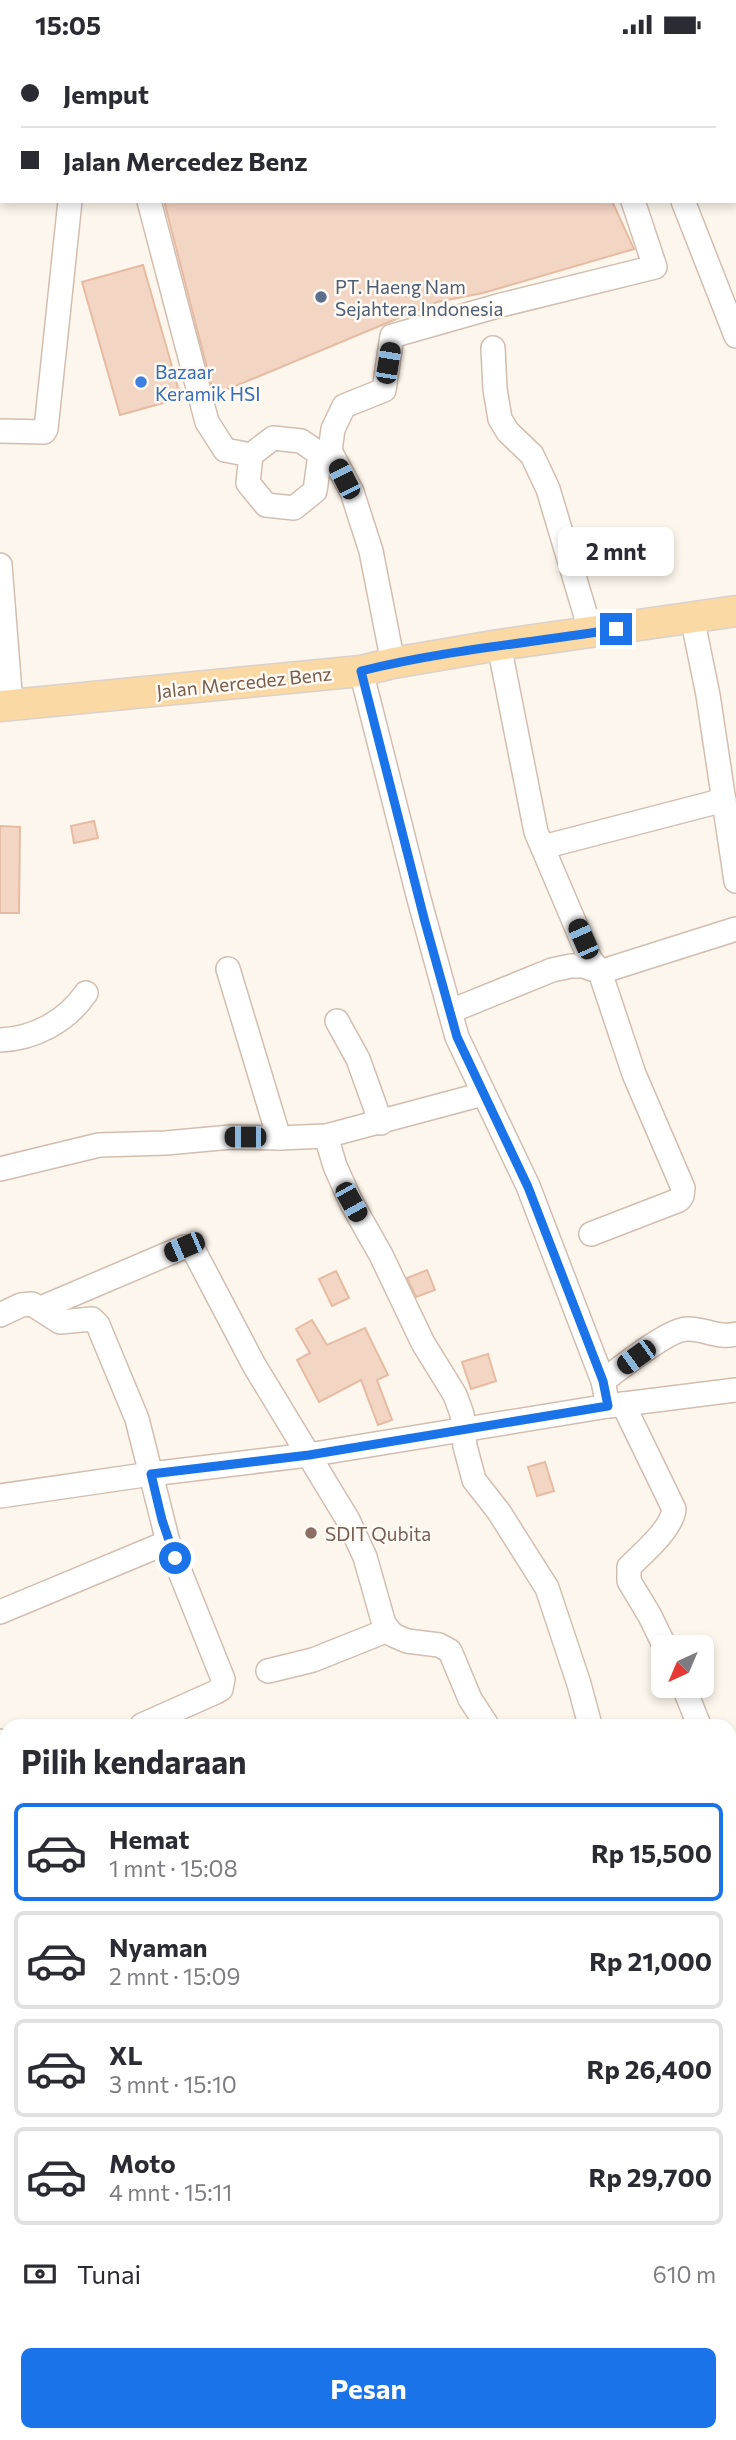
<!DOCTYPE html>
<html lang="id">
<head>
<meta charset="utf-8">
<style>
  body { margin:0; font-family:Commissioner,sans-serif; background:#f2f2f3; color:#2b2b33; height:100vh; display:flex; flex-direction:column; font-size:26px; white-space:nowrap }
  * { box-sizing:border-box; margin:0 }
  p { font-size:23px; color:#7c7c81 }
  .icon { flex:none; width:38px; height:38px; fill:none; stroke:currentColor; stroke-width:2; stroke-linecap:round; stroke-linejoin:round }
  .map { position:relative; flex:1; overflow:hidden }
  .sheet { position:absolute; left:0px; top:1670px; width:737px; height:723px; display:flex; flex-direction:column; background:#fff; border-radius:21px 21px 0 0; box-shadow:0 4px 10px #0003 }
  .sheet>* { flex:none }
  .banner { position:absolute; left:0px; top:0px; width:737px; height:154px; box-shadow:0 4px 10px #0003; display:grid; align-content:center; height:154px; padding:0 21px; background:#fff }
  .needle { width:46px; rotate:224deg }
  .controls { position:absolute; left:651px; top:1586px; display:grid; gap:14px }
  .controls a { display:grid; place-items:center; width:63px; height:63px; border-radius:10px; background:#fff; box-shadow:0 4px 10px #0003; font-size:35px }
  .end { position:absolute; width:32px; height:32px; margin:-16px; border:9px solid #1a73e8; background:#fff; box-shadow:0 0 0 4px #fff }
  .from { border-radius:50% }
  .bubble { position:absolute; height:49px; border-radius:10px; background:#fff; box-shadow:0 4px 10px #0003; font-size:23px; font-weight:700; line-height:49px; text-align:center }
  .car { position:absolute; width:21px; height:42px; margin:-21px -10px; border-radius:9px; box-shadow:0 0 5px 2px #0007; background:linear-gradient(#222 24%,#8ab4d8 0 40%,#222 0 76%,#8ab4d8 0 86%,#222 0) }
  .banner b { display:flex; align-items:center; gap:24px; height:66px; font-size:26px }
  .banner b+b { border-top:2px solid #e1e1e2 }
  .banner i { width:18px; height:18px; background:#2b2b33 }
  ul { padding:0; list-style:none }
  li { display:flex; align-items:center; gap:21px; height:98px; margin:0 14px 10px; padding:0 7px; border:4px solid #e1e1e2; border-radius:10px }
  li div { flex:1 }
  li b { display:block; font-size:26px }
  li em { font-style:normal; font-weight:700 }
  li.current { border-color:#1a73e8 }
  li>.icon { width:63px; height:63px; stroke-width:1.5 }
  h2 { padding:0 21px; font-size:32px; line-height:84px }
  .pay { display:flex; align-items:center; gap:18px; height:77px; padding:0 21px; font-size:26px }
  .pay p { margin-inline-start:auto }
  .cta { display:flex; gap:14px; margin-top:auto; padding:14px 21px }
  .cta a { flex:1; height:80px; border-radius:10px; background:#1a73e8; color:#fff; font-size:28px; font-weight:700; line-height:80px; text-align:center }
  .status { display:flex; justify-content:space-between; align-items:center; height:49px; padding:0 35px; background:#fff; direction:ltr }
  .status svg { height:19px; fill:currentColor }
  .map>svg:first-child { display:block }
</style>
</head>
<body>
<div class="status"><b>15:05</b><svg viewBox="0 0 49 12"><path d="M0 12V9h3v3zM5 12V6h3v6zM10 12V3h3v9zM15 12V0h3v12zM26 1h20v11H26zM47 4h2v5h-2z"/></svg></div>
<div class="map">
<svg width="736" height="2391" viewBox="0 0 736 2391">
  <rect width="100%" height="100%" fill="#fdf6ec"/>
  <!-- building -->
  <g fill="#f3d5c3" stroke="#e6bba3" stroke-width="2">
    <polygon points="164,152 612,152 634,200 483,244 437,253 214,346"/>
    <polygon points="143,216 181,349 120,366 82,233"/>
    <polygon points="94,772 98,789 74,794 71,777"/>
    <polygon points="0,777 20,778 19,864 0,864"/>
    <polygon points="427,1221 435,1241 416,1248 407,1229"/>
    <polygon points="336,1222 349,1249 332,1257 319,1230"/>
    <polygon points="312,1271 327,1296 365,1279 388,1326 377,1331 392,1371 378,1376 361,1331 319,1353 297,1311 310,1304 296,1280"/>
    <polygon points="488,1305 496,1332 471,1340 462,1313"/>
    <polygon points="545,1413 554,1442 537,1447 528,1418"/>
  </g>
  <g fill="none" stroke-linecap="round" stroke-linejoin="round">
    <defs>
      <g id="minor">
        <polyline points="582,0 583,2"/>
        <polyline points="88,2 88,0"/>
        <polyline points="113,2 114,0"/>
        <polyline points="639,2 644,0"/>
        <polyline points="149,152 207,373 225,401 251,406"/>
        <polyline points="683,152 736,287"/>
        <polyline points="493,299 495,340 500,370 508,383 532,406 548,440 591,584"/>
        <polyline points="0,382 44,383 46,380 70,152"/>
        <polygon points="273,389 301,392 320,405 315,442 294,459 266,456 248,434 251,406"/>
        <polyline points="330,402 333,380 344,357 384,341 392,287 501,256 655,218 633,152"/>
        <polyline points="320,405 330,402 352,443 371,502 393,614"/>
        <polyline points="0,516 11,656"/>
        <polyline points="692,568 708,646 736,832"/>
        <polyline points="499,596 536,783 590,910 600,923 634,1025 683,1139 682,1147 679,1151 591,1185"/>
        <polyline points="361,622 419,850 457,988 528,1137 603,1332 608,1357"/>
        <polyline points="543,798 724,751"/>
        <polyline points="228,920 279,1089"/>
        <polyline points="451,962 552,921 571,917 584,917 600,923 736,880"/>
        <polyline points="337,972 358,1010 381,1074"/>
        <path d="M0 991C34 990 67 972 86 944"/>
        <polyline points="326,1087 335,1117 351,1153 381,1206 423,1294 455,1346 462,1365 465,1397 474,1431 499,1463 547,1539 579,1635 590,1676"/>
        <polyline points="0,1120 99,1096 166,1094 231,1088 279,1089 326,1087 483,1045"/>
        <polyline points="41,1259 184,1198 192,1198 254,1316 348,1471 365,1508 384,1575 393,1586 407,1592 439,1596 450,1602 470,1650 487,1676"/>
        <polyline points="0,1266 21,1256 32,1255 60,1273 92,1270 98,1276 137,1370 168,1493 223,1630 221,1640 216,1643 142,1676"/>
        <path d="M603 1332C619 1320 669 1280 687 1280 704 1279 718 1290 736 1285"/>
        <path d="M623 1355 674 1460C672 1480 643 1504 629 1518V1532L650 1567 665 1598"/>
        <polyline points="0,1447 151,1425 308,1406 608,1357 736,1341"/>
        <polyline points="0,1563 168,1493"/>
        <polyline points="268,1622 313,1611 388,1581"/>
        <polyline points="683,1636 699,1676"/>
        <polyline points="0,1692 7,1706"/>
        <polyline points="730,1742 736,1755"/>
        <polyline points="730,1845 736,1840"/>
        <polyline points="730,2160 736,2158"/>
        <polyline points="230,2385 232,2391"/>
        <polyline points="596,2385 600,2391"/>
        <polyline points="119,2391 127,2385"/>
        <polyline points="714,2391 736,2384"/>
      </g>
      <polyline id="major" points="0,657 361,622 393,614 499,596 736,562"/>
    </defs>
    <!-- minor casing -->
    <use href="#minor" stroke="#d1beb0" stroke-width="26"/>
    <!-- major casing -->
    <use href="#major" stroke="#dad1cd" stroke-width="33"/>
    <!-- minor -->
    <use href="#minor" stroke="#fff" stroke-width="23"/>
    <!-- major -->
    <use href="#major" stroke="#fbd9a5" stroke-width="30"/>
  </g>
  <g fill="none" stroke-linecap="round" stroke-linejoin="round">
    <!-- route -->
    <path stroke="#1a73e8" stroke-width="9" d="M175 1509 162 1471 151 1425 309 1406 608 1357 603 1332 528 1138 457 988 425 873 361 622C445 601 531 594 616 580"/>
  </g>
  <!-- markers -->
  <circle fill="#5c6f8a" stroke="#fffaf3" stroke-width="2.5" cx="321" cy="248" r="7"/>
  <circle fill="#3f7fe0" stroke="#fffaf3" stroke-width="2.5" cx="141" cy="333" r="7"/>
  <circle fill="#8d6e63" stroke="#fffaf3" stroke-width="2.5" cx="311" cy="1484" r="7"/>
  <g text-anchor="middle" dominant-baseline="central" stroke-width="5" stroke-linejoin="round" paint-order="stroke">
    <!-- service labels -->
    <g font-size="19" fill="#4e5e75" stroke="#fffaf3" text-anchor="start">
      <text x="335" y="237">PT. Haeng Nam<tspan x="335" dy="22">Sejahtera Indonesia</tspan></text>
    </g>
    <!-- shop labels -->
    <g font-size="19" fill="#366cbe" stroke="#fffaf3" text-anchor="start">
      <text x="155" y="322">Bazaar<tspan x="155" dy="22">Keramik HSI</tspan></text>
    </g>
    <!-- street labels -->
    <g font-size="19" fill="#7a5c4d" stroke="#fffaf3">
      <text transform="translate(244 633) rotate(-6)">Jalan Mercedez Benz</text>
    </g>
    <!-- education labels -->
    <g font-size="19" fill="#785e54" stroke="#fffaf3" text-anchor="start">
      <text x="325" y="1484">SDIT Qubita</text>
    </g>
  </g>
</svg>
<div class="controls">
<a><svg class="needle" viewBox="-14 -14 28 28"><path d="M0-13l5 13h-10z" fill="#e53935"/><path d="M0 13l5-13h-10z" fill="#7c7c81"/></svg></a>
</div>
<i class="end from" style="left:175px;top:1509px"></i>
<i class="end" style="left:616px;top:580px"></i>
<div class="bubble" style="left:558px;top:478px;width:116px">2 mnt</div>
<i class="car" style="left:388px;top:314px;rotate:9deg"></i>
<i class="car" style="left:344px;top:430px;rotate:333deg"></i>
<i class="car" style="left:583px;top:890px;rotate:336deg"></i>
<i class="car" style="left:245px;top:1088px;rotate:270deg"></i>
<i class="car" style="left:351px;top:1153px;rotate:151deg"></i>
<i class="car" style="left:184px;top:1198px;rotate:247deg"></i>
<i class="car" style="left:636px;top:1308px;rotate:234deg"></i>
<div class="banner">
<b><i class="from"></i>Jemput</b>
<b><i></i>Jalan Mercedez Benz</b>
</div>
<section class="sheet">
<h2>Pilih kendaraan</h2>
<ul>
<li class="current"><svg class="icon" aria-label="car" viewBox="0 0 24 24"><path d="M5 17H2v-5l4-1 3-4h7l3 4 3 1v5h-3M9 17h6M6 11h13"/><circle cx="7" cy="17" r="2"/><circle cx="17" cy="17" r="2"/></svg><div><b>Hemat</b><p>1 mnt · 15:08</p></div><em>Rp 15,500</em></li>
<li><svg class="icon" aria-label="car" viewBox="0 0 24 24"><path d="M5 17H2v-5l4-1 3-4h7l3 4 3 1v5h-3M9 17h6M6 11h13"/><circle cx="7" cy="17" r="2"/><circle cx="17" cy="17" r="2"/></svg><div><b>Nyaman</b><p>2 mnt · 15:09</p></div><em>Rp 21,000</em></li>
<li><svg class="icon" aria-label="car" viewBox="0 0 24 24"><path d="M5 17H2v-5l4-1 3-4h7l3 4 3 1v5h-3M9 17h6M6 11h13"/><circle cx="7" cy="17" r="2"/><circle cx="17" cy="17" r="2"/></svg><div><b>XL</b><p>3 mnt · 15:10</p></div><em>Rp 26,400</em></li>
<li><svg class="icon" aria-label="car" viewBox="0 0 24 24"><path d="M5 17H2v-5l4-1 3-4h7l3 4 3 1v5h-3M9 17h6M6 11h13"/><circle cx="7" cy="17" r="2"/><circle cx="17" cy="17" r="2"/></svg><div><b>Moto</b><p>4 mnt · 15:11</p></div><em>Rp 29,700</em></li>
</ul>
<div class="pay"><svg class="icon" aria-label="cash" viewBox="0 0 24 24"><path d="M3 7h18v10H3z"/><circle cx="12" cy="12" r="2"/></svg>Tunai<p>610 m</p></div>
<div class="cta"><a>Pesan</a></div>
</section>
</div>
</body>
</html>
